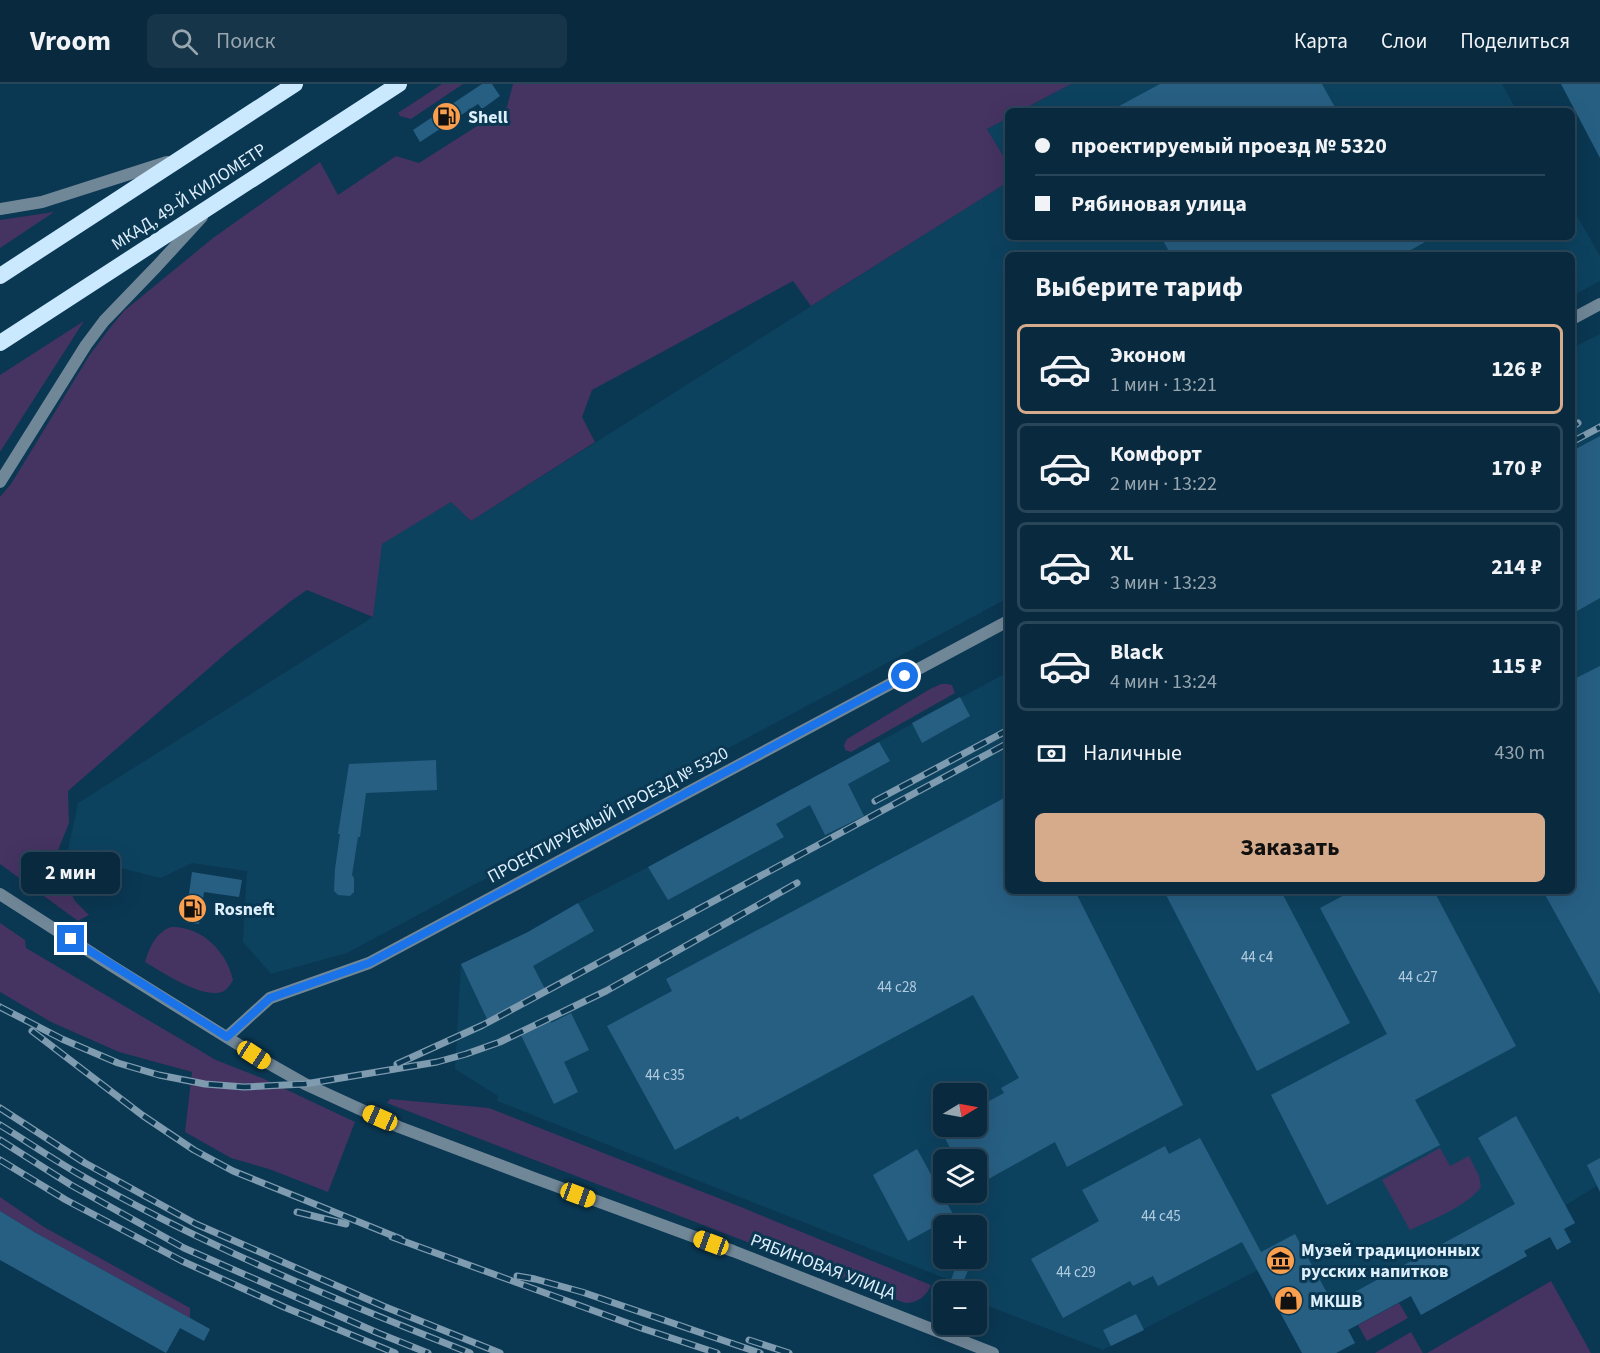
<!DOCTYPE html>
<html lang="ru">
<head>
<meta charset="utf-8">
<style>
  body { margin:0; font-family:"Source Sans 3",sans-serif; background:#163549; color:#f1f3f6; height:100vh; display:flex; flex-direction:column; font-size:22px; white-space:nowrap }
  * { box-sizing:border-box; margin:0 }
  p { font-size:20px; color:#98a6b0 }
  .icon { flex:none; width:33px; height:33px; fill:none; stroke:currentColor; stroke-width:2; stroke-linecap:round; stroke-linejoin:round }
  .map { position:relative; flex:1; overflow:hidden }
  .side { position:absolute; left:1005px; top:168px; width:570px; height:642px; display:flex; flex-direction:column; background:#08293e; border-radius:9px; box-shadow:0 6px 24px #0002,0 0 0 2px #294558 }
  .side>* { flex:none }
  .guide { position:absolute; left:1005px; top:24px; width:570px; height:132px; border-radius:9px; box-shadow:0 6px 24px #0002,0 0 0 2px #294558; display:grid; align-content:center; height:132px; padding:0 30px; background:#08293e }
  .needle { width:39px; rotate:80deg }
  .buttons { position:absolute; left:933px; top:999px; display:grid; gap:12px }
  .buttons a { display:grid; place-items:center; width:54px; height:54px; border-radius:9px; background:#08293e; box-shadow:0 6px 24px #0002,0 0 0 2px #294558; font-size:30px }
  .end { position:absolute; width:27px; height:27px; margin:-14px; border:8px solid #1a73e8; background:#fff; box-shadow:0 0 0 3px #fff }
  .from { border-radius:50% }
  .bubble { position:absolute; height:42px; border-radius:9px; background:#08293e; box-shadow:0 6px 24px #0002,0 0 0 2px #294558; font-size:20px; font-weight:700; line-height:42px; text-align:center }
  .car { position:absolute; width:18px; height:36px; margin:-18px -9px; border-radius:8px; box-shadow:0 0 4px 2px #0007; background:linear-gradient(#f5c518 24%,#345 0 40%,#f5c518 0 76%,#345 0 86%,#f5c518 0) }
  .guide b { display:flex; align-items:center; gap:21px; height:57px; font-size:22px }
  .guide b+b { border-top:2px solid #294558 }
  .guide i { width:15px; height:15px; background:#f1f3f6 }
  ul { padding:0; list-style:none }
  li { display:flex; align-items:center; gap:18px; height:90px; margin:0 12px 9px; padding:0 18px; border:3px solid #294558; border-radius:9px }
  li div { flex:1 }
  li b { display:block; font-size:22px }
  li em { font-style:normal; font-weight:700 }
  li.selected { border-color:#d6ab8b }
  li>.icon { width:54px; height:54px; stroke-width:1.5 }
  h2 { padding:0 30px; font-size:27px; line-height:72px }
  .pay { display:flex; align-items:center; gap:15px; height:66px; padding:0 30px; font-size:22px }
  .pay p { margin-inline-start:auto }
  .action { display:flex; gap:12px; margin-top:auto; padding:12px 30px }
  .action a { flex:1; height:69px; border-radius:9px; background:#d6ab8b; color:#111; font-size:24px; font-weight:700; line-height:69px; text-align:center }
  header { display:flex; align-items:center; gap:36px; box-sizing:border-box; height:84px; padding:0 30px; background:#08293e; border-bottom:2px solid #294558 }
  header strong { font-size:28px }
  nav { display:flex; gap:33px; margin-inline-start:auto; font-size:21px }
  .search { width:420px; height:54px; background:#163549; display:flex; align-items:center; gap:15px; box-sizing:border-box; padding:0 21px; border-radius:9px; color:#98a6b0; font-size:22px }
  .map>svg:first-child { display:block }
</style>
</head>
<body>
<header>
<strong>Vroom</strong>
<div class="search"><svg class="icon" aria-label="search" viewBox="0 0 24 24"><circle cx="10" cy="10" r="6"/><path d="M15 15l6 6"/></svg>Поиск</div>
<nav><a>Карта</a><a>Слои</a><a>Поделиться</a></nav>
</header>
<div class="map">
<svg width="1600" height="1269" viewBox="0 0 1600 1269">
  <rect width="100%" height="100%" fill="#0a3752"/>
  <!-- built -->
  <g fill="#0d425f" fill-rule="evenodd">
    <polygon points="1071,0 1502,0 1517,27 1020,27"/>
    <polygon points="1008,34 1008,80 987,45"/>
    <polygon points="1008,98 1008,153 1572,153 1572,123 1600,172 1600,197 1572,212 1572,171 1008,171 1008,514 347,869 271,890 243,858 247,787 192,779 161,794 67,771 78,719 373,533 381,460 451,418 471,437"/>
    <path d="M1600 250V1100L1566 1121 1575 1139 1564 1145 1571 1158 1557 1166 1550 1153 1537 1160 1529 1147 1517 1153 1527 1172 1421 1231 1410 1212 1348 1246 1355 1259 1337 1269H1302L1258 1186 1103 1266 977 1218 976 1208 973 1207 962 1201 497 1017 498 1012 455 985 461 880 522 851 578 819 648 783 1008 588V807H1572V264ZM944 1010H976V1042H944ZM944 1076H976V1108H944ZM944 1142H976V1174H944Z"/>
  </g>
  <!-- green -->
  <g fill="#453362">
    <polygon points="442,0 463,0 411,35 400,32 398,29"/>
    <polygon points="513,0 1071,0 1020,27 1008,27 1008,34 987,45 1008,80 1008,98 811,222 793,197 592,306 582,333 595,358 471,437 451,418 382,460 373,533 307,506 291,517 231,565 68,707 69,739 54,776 75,817 89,831 78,837 0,780 0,413 11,400 89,272 109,245 124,227 213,154 320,78 338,111 396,72 419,79 507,23"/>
    <polygon points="54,128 0,164 0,136"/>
    <polygon points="84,237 0,368 0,291"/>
    <polygon points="941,600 947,600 952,601 955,609 851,668 845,666 844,661 847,655 930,605"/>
    <polygon points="0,839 25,856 26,864 216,976 264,995 355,1038 328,1108 269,1085 231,1074 185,1048 192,988 119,968 51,938 0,908"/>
    <path d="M171 843C202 842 227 868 233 896 231 900 227 905 224 907 205 917 162 888 145 878 150 863 155 849 171 843Z"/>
    <path d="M390 1015 489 1024 736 1121 931 1201C926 1213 917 1219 905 1219L387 1019Z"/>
    <path d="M1440 1064 1450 1082 1469 1072 1479 1092 1481 1103C1466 1123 1433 1135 1410 1146L1382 1096Z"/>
    <polygon points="0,1113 44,1143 190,1224 190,1234 36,1149 0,1127"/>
    <polygon points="1551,1197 1591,1269 1427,1269 1546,1200"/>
    <polygon points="1399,1219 1408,1234 1367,1257 1358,1241"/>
    <polygon points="1411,1248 1423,1269 1375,1269"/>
  </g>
  <!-- building -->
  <g fill="#275f83">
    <polygon points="482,0 492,0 500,12 482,25 478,20 420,58 413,46"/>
    <polygon points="1160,0 1322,0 1337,27 1110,27"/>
    <polygon points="1561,0 1600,0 1600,74"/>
    <polygon points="1161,153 1434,153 1402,171 1171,171"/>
    <polygon points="1600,352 1600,514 1572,530 1572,367"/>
    <polygon points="1600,582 1600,910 1543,807 1572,807 1572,596"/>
    <polygon points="960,613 970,632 922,659 912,639"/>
    <polygon points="879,658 890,677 848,700 864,732 825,751 810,721 776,740 784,753 668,816 648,783"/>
    <polygon points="436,676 437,706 366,709 360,753 358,753 352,791 354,794 354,808 350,812 338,811 334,807 335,785 340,750 338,750 349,680"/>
    <polygon points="1008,712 1008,807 1075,807 1183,1021 1067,1083 1055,1058 976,1102 976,1076 956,1076 939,1042 976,1042 976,1024 1004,1009 1001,1004 1019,994 973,911 740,1036 738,1032 675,1066 607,942 672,907 666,895"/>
    <polygon points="192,788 242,796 239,813 204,808 199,840 185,838"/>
    <polygon points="1164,807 1281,807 1350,939 1257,987"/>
    <polygon points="1352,807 1434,807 1516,962 1415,1016 1440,1061 1327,1121 1271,1011 1387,950 1320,824"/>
    <polygon points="578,819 594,847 533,882 545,905 487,935 461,880 528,848"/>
    <polygon points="571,929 589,966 564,978 578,1008 554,1020 521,951 550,937 551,939"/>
    <polygon points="1516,1032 1575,1139 1564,1145 1571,1158 1557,1166 1550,1153 1524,1167 1527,1172 1421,1231 1411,1212 1348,1246 1355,1259 1336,1269 1302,1269 1242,1158 1158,1202 1153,1192 1133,1202 1130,1197 1063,1234 1031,1175 1099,1137 1082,1106 1165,1062 1169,1070 1200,1054 1261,1168 1295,1150 1333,1220 1515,1120 1478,1054"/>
    <polygon points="917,1065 954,1132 908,1157 873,1091"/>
    <polygon points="1600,1074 1600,1108 1587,1081"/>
    <polygon points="0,1127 36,1149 210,1245 204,1257 180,1244 166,1269 0,1176"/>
    <polygon points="959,1174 971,1179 962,1201 951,1196"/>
    <polygon points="1136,1230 1144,1246 1111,1262 1103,1246"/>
  </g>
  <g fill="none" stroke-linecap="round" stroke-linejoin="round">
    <!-- minor -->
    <g stroke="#708798" stroke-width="12">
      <polyline points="1572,235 1600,220"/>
      <polyline points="227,953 270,914 369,879 1008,537"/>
    </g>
    <!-- tertiary -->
    <g stroke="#708798" stroke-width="12">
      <polyline points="0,125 42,118 167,78"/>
      <polyline points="0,398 86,261 104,237 157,182 202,133"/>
      <polyline points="0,810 112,882 268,979 305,1000 399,1043 534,1094 733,1167 993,1269"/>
    </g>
    <!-- trunk -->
    <g stroke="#cae8fe" stroke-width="16">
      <polyline points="0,192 295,0"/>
      <polyline points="0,259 399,0"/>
    </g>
    <defs>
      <g id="rail">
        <polyline points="1572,343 1578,339"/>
        <polyline points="1572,358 1600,343"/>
        <polyline points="875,717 1008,646"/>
        <polyline points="0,923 62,955 118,979 159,991 205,1000 244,1003 305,1000 437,978 466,970 500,958 606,907 797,799"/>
        <polyline points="32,947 142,1031 194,1066 233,1087 401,1155"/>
        <polyline points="397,980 483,941 1008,659"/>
        <polyline points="0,1024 85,1079 196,1140 383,1222 500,1269"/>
        <path d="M0 1041C26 1057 51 1074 77 1089 202 1161 336 1216 470 1269"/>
        <polyline points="0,1056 71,1101 184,1164 378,1249 428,1269"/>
        <polyline points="0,1076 66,1116 182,1177 284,1223 395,1269"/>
        <polyline points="297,1128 346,1140"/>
        <polyline points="392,1153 641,1244 717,1269"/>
        <polyline points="517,1192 535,1195 582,1208 760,1269"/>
        <polyline points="749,1256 789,1269"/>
      </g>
    </defs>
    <!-- rail casing -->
    <use href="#rail" stroke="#7e9baf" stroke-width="7"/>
    <!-- rail -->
    <use href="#rail" stroke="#0a3752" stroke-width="4.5" stroke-dasharray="14" stroke-linecap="butt"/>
  </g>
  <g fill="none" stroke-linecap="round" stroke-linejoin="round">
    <!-- route -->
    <polyline stroke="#1a73e8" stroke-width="8" points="71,855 227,953 270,914 369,879 905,592"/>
  </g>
  <!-- icons -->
  <defs>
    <symbol id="fuel-disc" viewBox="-11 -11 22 22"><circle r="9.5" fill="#fa9f4e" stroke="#0a3752"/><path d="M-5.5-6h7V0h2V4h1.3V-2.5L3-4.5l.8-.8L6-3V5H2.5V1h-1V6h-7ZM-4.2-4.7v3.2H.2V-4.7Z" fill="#111"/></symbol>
    <symbol id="museum-disc" viewBox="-11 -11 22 22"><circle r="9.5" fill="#fa9f4e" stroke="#0a3752"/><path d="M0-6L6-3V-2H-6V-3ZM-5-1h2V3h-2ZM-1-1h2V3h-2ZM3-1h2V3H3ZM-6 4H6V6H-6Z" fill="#111"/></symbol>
    <symbol id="shop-disc" viewBox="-11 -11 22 22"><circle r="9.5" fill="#fa9f4e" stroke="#0a3752"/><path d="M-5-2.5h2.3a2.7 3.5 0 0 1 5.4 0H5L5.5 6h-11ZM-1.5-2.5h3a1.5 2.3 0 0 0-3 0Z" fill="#111"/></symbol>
  </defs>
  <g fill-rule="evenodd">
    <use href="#fuel-disc" x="430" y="16" width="33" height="33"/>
    <use href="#fuel-disc" x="176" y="808" width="33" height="33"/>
    <use href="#museum-disc" x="1264" y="1160" width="33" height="33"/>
    <use href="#shop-disc" x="1272" y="1200" width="33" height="33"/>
  </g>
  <g text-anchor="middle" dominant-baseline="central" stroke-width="6" stroke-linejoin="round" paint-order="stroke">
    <!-- number labels -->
    <g font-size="15" fill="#b0cbde">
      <text x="1257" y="873">44 с4</text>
      <text x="1418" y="893">44 с27</text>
      <text x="897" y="903">44 с28</text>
      <text x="665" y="991">44 с35</text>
      <text x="1161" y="1132">44 с45</text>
      <text x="1076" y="1188">44 с29</text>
    </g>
    <!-- poi labels -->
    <g font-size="18" font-weight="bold" fill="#deeffc" stroke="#0a3752" text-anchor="start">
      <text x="468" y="33">Shell</text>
      <text x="214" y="825">Rosneft</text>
      <text x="1301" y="1166">Музей традиционных<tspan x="1301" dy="21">русских напитков</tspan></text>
      <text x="1310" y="1217">МКШВ</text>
    </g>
    <!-- street labels -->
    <g font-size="18" fill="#deeffc" stroke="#0a3752">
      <text transform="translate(189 113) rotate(-33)">МКАД, 49-Й КИЛОМЕТР</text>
      <text transform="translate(608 731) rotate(-28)">ПРОЕКТИРУЕМЫЙ ПРОЕЗД № 5320</text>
      <text transform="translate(823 1183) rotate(21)">РЯБИНОВАЯ УЛИЦА</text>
    </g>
  </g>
</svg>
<div class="buttons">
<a><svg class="needle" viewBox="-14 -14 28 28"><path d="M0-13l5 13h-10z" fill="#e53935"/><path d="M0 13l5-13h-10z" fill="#98a6b0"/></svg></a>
<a><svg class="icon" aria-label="layers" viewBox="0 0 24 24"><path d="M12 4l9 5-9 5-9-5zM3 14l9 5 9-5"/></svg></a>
<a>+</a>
<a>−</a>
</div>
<i class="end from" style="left:905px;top:592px"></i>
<i class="end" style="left:71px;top:855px"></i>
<div class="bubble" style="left:21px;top:768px;width:99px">2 мин</div>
<i class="car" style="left:254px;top:971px;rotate:123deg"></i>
<i class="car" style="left:380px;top:1034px;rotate:294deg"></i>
<i class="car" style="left:578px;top:1111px;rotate:110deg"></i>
<i class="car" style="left:711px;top:1159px;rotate:290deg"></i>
<div class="guide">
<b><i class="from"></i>проектируемый проезд № 5320</b>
<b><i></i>Рябиновая улица</b>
</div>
<section class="side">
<h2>Выберите тариф</h2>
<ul>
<li class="selected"><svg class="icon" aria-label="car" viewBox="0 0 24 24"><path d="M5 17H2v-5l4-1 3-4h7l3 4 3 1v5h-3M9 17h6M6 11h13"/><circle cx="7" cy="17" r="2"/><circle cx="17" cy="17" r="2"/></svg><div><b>Эконом</b><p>1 мин · 13:21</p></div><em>126 ₽</em></li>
<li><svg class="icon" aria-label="car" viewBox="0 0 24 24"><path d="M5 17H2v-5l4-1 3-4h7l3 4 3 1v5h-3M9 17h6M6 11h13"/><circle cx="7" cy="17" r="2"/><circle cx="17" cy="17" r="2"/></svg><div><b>Комфорт</b><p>2 мин · 13:22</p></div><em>170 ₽</em></li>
<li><svg class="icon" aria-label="car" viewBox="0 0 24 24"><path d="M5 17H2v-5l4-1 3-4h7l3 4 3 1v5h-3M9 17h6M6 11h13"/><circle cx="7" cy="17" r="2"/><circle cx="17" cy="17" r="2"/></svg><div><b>XL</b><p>3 мин · 13:23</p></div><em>214 ₽</em></li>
<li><svg class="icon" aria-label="car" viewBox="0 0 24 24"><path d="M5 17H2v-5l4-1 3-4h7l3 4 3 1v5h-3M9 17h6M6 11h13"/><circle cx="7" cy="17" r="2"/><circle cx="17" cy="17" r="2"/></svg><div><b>Black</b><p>4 мин · 13:24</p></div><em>115 ₽</em></li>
</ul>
<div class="pay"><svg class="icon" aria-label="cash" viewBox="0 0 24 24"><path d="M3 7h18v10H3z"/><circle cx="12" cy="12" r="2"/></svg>Наличные<p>430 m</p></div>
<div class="action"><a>Заказать</a></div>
</section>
</div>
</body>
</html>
